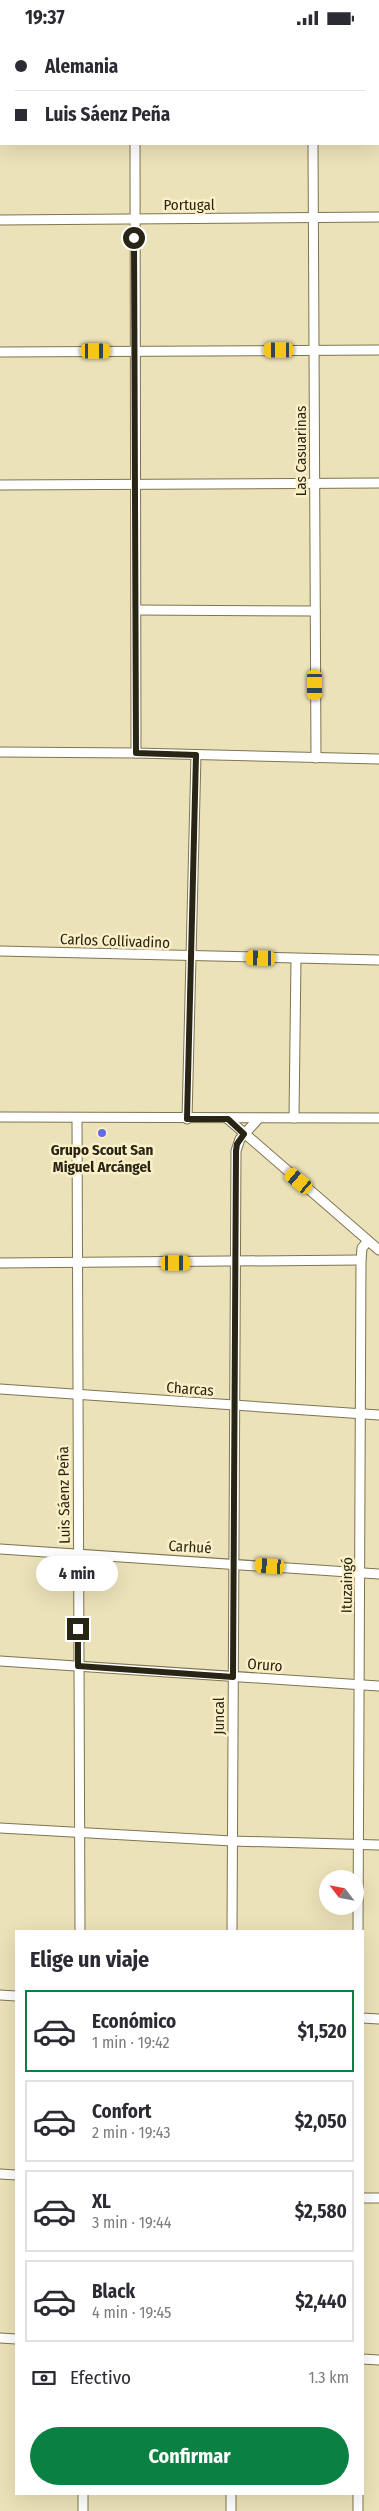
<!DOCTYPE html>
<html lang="es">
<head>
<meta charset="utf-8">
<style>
  body { margin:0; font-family:"Fira Sans Condensed",sans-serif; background:#f2f2f3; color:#2b2b33; height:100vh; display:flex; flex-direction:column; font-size:19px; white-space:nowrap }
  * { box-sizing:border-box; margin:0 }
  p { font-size:16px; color:#7c7c81 }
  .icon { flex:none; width:28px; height:28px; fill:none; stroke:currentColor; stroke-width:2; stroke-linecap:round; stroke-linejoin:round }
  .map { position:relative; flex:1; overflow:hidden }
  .sheet { position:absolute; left:15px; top:1895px; width:349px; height:565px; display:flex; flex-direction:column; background:#fff; border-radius:0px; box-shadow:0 5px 20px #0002 }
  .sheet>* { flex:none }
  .guide { position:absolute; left:0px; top:0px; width:380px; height:110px; box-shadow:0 5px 20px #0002; display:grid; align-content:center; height:110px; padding:0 15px; background:#fff }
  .needle { width:32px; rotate:302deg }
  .fabs { position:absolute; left:319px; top:1835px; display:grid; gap:10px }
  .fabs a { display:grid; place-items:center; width:45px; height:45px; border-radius:50%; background:#fff; box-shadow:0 5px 20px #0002; font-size:25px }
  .end { position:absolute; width:22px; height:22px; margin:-11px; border:6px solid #292515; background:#fff; box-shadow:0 0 0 2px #fff }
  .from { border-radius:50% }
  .bubble { position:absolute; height:35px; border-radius:18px; background:#fff; box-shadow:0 5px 20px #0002; font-size:16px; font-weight:700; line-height:35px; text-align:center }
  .car { position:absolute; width:15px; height:30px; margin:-15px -8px; border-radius:6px; box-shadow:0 0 4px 1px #0007; background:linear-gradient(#f5c518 24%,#345 0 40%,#f5c518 0 76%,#345 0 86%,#f5c518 0) }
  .guide b { display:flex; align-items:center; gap:18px; height:48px; font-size:19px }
  .guide b+b { border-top:1px solid #e1e1e2 }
  .guide i { width:12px; height:12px; background:#2b2b33 }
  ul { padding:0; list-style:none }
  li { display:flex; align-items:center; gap:15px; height:82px; margin:0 10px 8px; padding:0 5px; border:2px solid #e1e1e2; border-radius:0px }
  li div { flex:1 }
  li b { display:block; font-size:19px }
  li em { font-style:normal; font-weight:700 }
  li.active { border-color:#0b8043 }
  li>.icon { width:45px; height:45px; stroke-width:1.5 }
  h2 { padding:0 15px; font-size:22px; line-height:60px }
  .pay { display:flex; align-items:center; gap:12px; height:55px; padding:0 15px; font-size:19px }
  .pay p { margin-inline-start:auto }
  .button { display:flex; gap:10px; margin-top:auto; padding:10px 15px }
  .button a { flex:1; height:58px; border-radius:30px; background:#0b8043; color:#fff; font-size:20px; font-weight:700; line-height:58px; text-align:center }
  .status { display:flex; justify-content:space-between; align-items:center; height:35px; padding:0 25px; background:#fff; direction:ltr }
  .status svg { height:14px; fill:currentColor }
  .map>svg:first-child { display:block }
</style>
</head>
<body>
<div class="status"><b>19:37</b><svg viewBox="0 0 49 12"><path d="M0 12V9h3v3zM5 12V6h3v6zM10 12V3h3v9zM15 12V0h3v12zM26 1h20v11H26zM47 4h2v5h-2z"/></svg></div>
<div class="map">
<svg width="379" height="2476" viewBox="0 0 379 2476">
  <rect width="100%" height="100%" fill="#ece2b9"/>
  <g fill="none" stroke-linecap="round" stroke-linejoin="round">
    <defs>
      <g id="minor">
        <polyline points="134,0 134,1"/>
        <polyline points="313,0 313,1"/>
        <polyline points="135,109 136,718"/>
        <polyline points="313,109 316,723"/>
        <polyline points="0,185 379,182"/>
        <polyline points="0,317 379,315"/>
        <polyline points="0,450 379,448"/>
        <polyline points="136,575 315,576"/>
        <polyline points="0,717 136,718 379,724"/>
        <polyline points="0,916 379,925"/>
        <polyline points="0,1082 379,1083"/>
        <polyline points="77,1083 80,1896"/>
        <polyline points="294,1083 296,924"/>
        <polyline points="187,1084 196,720"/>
        <polyline points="228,1084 379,1215"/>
        <polyline points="0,1228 361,1225"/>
        <polyline points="0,1354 379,1380"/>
        <polyline points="0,1514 379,1539"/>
        <polyline points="0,1626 379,1651"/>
        <polyline points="0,1793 232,1806 379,1810"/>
        <polyline points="232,1896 236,1116 240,1104 258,1084"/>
        <polyline points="358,1896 361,1225 362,1213 368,1206"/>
        <polyline points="0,1960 16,1961"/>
        <polyline points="362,1983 379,1984"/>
        <polyline points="0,2139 16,2140"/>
        <polyline points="362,2163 379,2163"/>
        <polyline points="0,2303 16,2304"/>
        <polyline points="362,2324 379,2325"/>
        <polyline points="83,2459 83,2476"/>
        <polyline points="231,2459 231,2476"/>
        <polyline points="358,2476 358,2459"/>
      </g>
    </defs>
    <!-- minor casing -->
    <use href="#minor" stroke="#7e744f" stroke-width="11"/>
    <!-- minor -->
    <use href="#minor" stroke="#fff" stroke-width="9"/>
  </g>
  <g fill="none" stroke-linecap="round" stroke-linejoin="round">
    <!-- route -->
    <polyline stroke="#292515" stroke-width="6" points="78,1594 78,1631 233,1642 236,1116 237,1109 244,1099 228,1084 187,1084 196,720 136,718 134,203"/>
  </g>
  <!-- markers -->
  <circle fill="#626de5" stroke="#faefc6" stroke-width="2" cx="102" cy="1098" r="5"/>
  <g text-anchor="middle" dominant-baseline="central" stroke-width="5" stroke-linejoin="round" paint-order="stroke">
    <!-- street labels -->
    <g font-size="15" fill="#292515" stroke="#faefc6">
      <text x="189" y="170">Portugal</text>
      <text transform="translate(301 416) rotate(-90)">Las Casuarinas</text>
      <text transform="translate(115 906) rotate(2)">Carlos Collivadino</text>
      <text transform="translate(190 1354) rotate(4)">Charcas</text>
      <text transform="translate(64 1460) rotate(-91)">Luis Sáenz Peña</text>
      <text transform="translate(190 1512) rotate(3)">Carhué</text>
      <text transform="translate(347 1550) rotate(-89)">Ituzaingó</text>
      <text transform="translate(265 1630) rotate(4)">Oruro</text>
      <text transform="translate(219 1681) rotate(-90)">Juncal</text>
    </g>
    <!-- poi labels -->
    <g font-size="15" font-weight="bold" fill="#292515" stroke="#faefc6">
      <text x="102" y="1115">Grupo Scout San<tspan x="102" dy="17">Miguel Arcángel</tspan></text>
    </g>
  </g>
</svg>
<div class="fabs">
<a><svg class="needle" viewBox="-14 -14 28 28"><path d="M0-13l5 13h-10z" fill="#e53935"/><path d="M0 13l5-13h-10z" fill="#7c7c81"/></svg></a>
</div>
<i class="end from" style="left:134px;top:203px"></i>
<i class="end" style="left:78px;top:1594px"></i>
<div class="bubble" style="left:36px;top:1521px;width:82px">4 min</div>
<i class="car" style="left:279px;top:315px;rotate:270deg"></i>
<i class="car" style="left:96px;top:316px;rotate:90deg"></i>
<i class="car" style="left:315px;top:650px;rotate:180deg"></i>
<i class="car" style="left:261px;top:923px;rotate:271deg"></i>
<i class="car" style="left:299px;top:1146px;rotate:310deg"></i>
<i class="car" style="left:176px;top:1228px;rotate:90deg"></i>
<i class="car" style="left:270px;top:1531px;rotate:274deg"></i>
<div class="guide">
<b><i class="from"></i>Alemania</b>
<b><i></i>Luis Sáenz Peña</b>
</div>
<section class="sheet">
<h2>Elige un viaje</h2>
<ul>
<li class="active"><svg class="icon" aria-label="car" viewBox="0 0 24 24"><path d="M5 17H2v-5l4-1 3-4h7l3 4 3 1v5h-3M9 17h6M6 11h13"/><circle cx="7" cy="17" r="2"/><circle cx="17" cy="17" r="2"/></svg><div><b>Económico</b><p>1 min · 19:42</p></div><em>$1,520</em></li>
<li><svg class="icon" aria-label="car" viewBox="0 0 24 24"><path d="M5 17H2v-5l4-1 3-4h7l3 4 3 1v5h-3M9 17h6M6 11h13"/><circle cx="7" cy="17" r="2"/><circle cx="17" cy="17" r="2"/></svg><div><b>Confort</b><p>2 min · 19:43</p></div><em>$2,050</em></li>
<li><svg class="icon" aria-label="car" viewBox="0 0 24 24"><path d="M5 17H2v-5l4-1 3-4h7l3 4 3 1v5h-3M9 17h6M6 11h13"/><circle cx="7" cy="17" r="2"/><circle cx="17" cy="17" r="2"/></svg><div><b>XL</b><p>3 min · 19:44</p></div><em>$2,580</em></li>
<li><svg class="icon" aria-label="car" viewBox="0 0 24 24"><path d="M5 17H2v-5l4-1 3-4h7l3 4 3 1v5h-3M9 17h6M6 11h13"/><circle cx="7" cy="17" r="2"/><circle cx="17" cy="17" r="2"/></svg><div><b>Black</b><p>4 min · 19:45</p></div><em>$2,440</em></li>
</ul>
<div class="pay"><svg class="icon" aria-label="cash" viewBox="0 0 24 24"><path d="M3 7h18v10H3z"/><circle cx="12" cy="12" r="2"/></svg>Efectivo<p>1.3 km</p></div>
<div class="button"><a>Confirmar</a></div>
</section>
</div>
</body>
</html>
